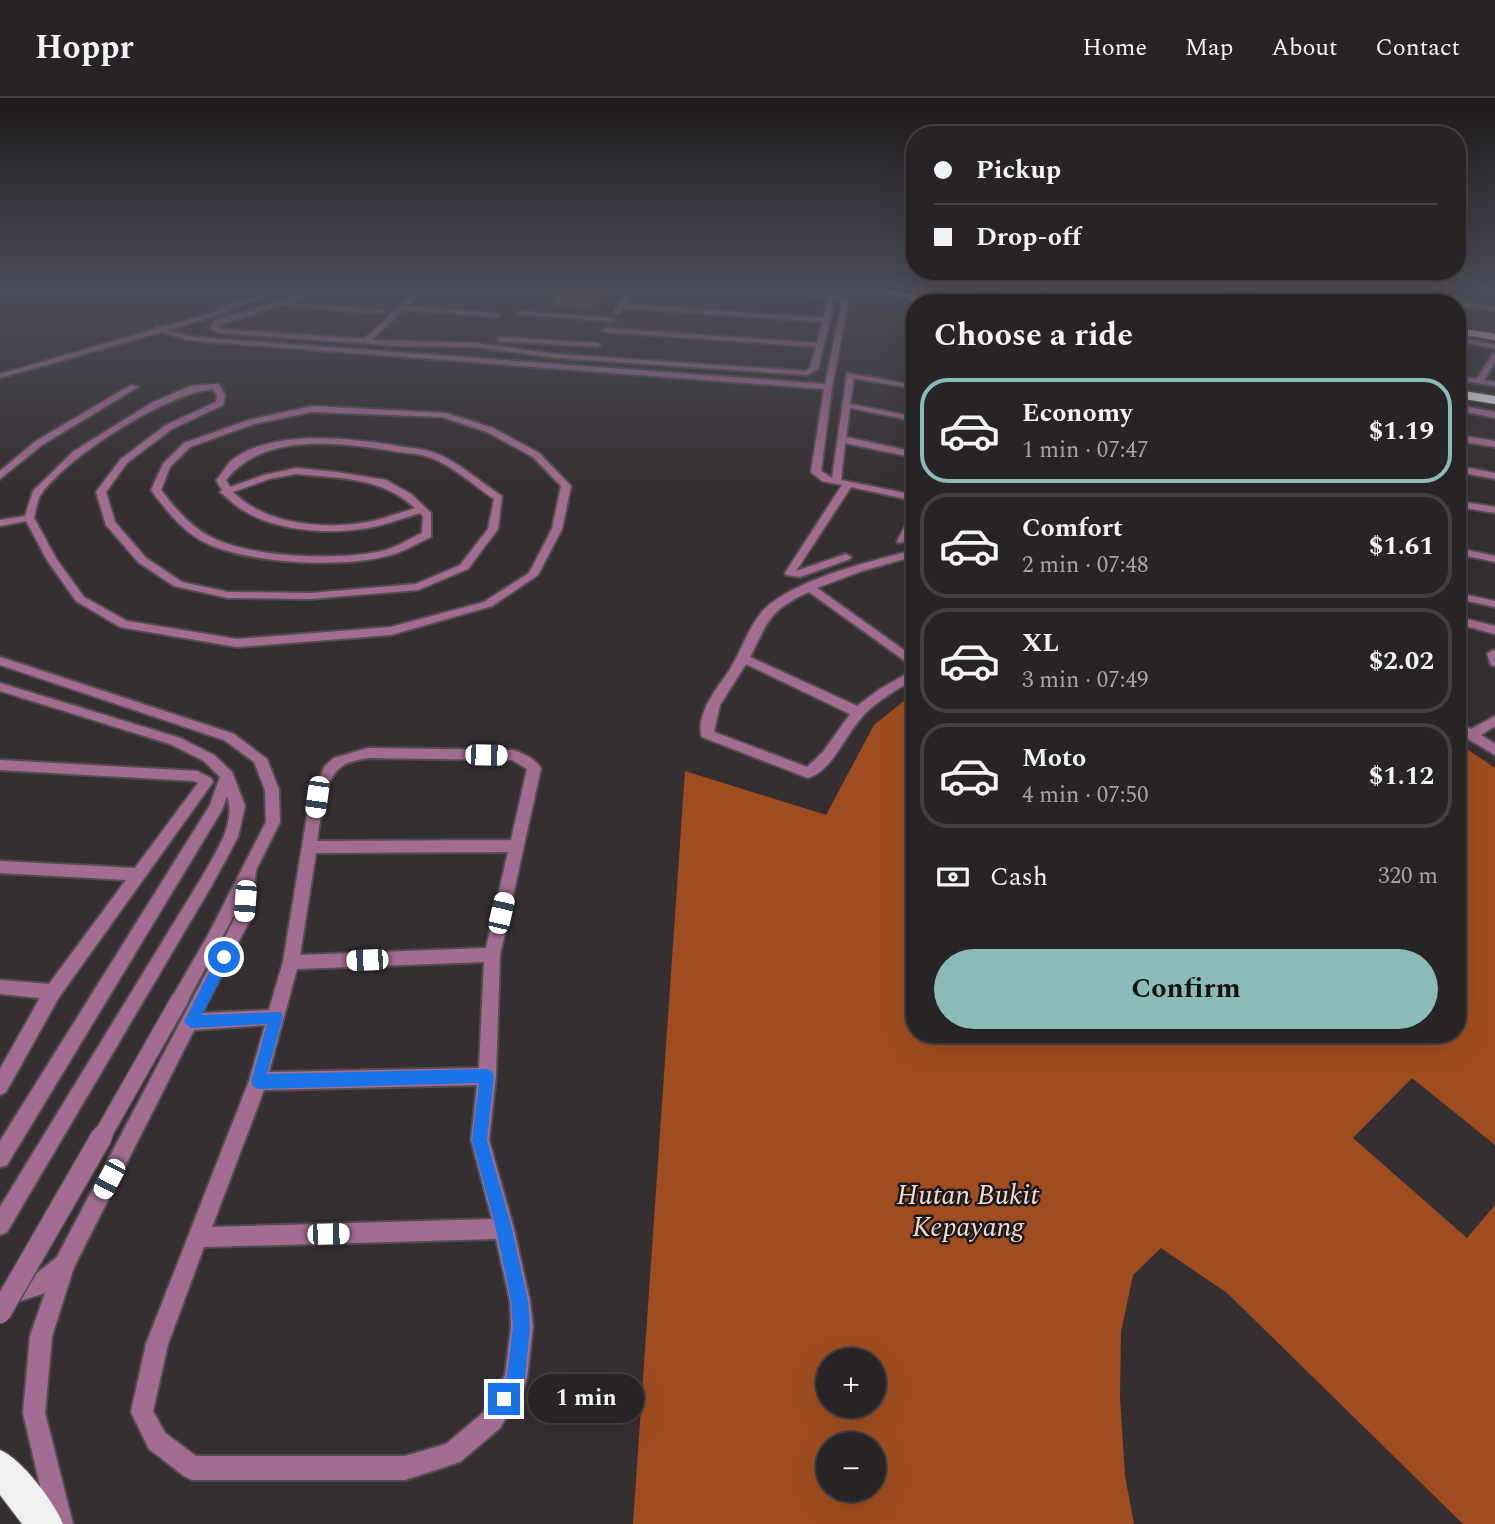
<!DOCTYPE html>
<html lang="en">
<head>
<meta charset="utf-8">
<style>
  body { margin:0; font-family:Spectral,serif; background:#302b2d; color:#f1f3f6; height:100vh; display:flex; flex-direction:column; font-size:26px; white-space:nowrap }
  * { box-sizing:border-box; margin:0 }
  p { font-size:23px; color:#a5a4a7 }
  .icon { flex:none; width:38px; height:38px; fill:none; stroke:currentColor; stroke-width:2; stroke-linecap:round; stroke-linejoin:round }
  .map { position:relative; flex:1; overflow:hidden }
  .details { position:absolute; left:906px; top:196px; width:560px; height:749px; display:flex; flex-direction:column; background:#282325; border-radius:28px; box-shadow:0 7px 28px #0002,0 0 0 2px #444042 }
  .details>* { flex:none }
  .guide { position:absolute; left:906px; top:28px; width:560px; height:154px; border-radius:28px; box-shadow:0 7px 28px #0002,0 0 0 2px #444042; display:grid; align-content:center; height:154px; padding:0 28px; background:#282325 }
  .controls { position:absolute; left:816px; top:1250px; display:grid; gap:14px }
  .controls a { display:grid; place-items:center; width:70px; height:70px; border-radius:50%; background:#282325; box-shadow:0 7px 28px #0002,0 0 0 2px #444042; font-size:35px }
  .end { position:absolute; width:32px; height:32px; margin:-16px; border:9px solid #1a73e8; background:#fff; box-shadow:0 0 0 4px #fff }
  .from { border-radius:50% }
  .bubble { position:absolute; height:49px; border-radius:24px; background:#282325; box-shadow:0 7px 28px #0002,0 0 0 2px #444042; font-size:23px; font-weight:700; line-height:49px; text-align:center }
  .car { position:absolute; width:21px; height:42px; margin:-21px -10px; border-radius:9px; box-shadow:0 0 5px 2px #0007; background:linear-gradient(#fff 24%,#345 0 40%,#fff 0 76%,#345 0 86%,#fff 0) }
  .guide b { display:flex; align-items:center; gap:24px; height:66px; font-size:26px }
  .guide b+b { border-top:2px solid #444042 }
  .guide i { width:18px; height:18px; background:#f1f3f6 }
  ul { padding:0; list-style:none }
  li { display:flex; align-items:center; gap:21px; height:105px; margin:0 14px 10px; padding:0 14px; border:4px solid #444042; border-radius:28px }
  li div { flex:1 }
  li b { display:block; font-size:26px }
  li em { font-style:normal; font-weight:700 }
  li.active { border-color:#8bbbb9 }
  li>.icon { width:63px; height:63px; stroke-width:1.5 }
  h2 { padding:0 28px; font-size:32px; line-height:84px }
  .pay { display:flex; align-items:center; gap:18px; height:77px; padding:0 28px; font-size:26px }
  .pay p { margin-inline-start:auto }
  .button { display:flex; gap:14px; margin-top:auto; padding:14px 28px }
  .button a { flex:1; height:80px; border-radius:42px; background:#8bbbb9; color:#111; font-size:28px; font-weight:700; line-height:80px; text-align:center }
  header { display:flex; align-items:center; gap:42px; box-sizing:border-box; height:98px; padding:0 35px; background:#282325; border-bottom:2px solid #444042 }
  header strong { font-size:33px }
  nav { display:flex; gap:38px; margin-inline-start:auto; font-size:24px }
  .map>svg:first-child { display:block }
</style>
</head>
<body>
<header>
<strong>Hoppr</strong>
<nav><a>Home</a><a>Map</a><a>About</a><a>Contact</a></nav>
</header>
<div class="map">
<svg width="1495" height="1426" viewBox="0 0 1495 1426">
  <rect width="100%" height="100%" fill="#362f31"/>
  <!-- green -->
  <polygon fill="#884624" points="566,190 607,190 590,212 549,210"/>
  <!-- forest -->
  <path fill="#9f4d20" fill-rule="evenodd" d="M915 594V936H1458V645L1495 670V1047L1412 980 1353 1040 1467 1140 1495 1107V1426H1463L1227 1195 1161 1150 1133 1177 1121 1234 1120 1300 1125 1378 1134 1426H633L685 673 826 717 874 627ZM828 1262H873V1307H828ZM828 1346H873V1391H828Z"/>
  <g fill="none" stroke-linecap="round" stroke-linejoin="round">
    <!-- river -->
    <polygon fill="#5e2b70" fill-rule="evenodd" points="1425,190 1490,190 1467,197 1430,193"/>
    <defs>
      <g id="minor">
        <polygon points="285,190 294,190 230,210 231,213 169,232 187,238 207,240 825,286 842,204 835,201 818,271 807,277 556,260 475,249 397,248 218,235 209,229 216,222 323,190 332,190 287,205 381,212 384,214 381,216 281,207 222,226 217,229 220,231 364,241 420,190 426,190 407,208 496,215 500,217 496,219 403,212 372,242 475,245 556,256 806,273 810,270 816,249 606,234 602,232 606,230 817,245 822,224 623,210 619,216 613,215 629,190 635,190 626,206 823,220 828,200 702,190 832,196 845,200 848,204 832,289 821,373 832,380 847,275 915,287 915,291 854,280 850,306 915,319 915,323 850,310 846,339 915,354 915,360 845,345 841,382 915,397 915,403 851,389 796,473 846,456 851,459 850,461 800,479 786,477 785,475 842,387 822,383 811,374 824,291 207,244 186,242 162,234 0,280 0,276 155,231 155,228 162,229 219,213 218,210"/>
        <polygon points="453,190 482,190 522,194 519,196"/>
        <polygon points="969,190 981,190 1032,199 1038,198 1044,190 1050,190 1042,201 1032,203"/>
        <polygon points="1186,190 1192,190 1195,205 1189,205"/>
        <polygon points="1429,198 1495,209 1495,213 1458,207 1458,205 1427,201"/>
        <polygon points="520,213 612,220 616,222 612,224 518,216"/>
        <polygon points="501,239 597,245 601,247 597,249 498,243 498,239"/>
        <polygon points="1458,239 1495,247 1495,251 1458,243"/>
        <polygon points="1492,256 1495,256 1495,264 1484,282 1495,284 1495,288 1458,282 1458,278 1477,281"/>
        <path d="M216 286H219L225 297 223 307 172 331 127 365 106 394 115 424 146 460 182 484 228 494 311 495 416 486 460 467 488 431 494 401C473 387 450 365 425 358 415 355 404 355 393 353 338 344 264 334 226 382L230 389 264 377 296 370 336 374 386 382 411 396 431 415V439C418 445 405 453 391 457 344 471 243 466 200 442 180 430 165 411 151 392L163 366 184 345 249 322 312 308 446 315 493 330 539 355 571 388 562 431 538 477 492 508 391 537 237 549 120 529 76 503 47 462 26 423 0 428V422L25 418 33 393 74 353 153 304 191 288ZM213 291 217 297 216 304 166 327 121 361 96 394 106 427 138 464 174 488 228 500 311 501 418 492 468 471 498 431 502 398C480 384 459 364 435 355 422 350 406 350 393 347 347 340 270 331 231 363 226 368 222 375 218 380L216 382 222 392 220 394C227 399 233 406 241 411 275 433 328 437 368 430 386 427 403 420 420 415L423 418 422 435C409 441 396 450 382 453 338 463 247 460 207 437 188 426 174 409 161 392L170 369 190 349 254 326 312 314 442 319 487 334 533 359 561 388 552 431 529 475 484 504 391 529 237 541 127 523 84 499 57 462 34 420C36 412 37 401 42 395 69 357 168 295 213 291ZM296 376C339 380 382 379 415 410 399 415 384 421 368 424 324 432 266 427 233 394L269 381Z"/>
        <polygon points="131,287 138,289 42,347 0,381 0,373 36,343"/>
        <polygon points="1458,307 1495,314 1495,320 1458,312"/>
        <polygon points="1458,337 1495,343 1495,349 1458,343"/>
        <polygon points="1458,368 1495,375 1495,381 1458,374"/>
        <polygon points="1458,403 1495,409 1495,415 1458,409"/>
        <polygon points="915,416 915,428 907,443 898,445 897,443 910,419"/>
        <polygon points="1458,450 1495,458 1495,464 1458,456"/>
        <path d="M915 452V458L862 473 817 490 915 560V570L809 494C769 512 769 522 750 559L857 608 880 591 915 571V580C897 592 876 603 862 619 844 638 834 671 808 680L702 639C695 619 715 592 727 576 740 557 747 532 761 515 788 483 874 462 915 452ZM746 566 850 616 823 654 807 669 714 634 720 607Z"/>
        <polygon points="1458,495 1495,503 1495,509 1458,501"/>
        <polygon points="1458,519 1495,528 1495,536 1458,526"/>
        <polygon points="1493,552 1495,553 1495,568 1491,567 1487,556"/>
        <path d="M0 559 234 636 267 661 279 692 280 724 256 772 251 820 202 915 269 912 283 864 310 700 325 668 334 660 368 650 513 652C524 656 534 660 541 670L500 857 496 978 489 1042 514 1131 530 1203 533 1229 527 1280 524 1288 500 1330 460 1364 405 1382H192L184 1378 149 1351 131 1314 146 1246 249 983 265 927 194 932 74 1169 52 1238 45 1315 73 1426H49L23 1315 30 1238 45 1195 10 1206 3 1203 0 1195 3 1189 31 1180 57 1159 235 820 236 813 186 906 180 909 174 906 172 901 174 896 208 837 266 724 265 692 254 664 224 642 0 567ZM368 660 512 662 527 671 511 742 317 743C321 722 323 682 341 669 348 663 359 662 368 660ZM508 754 486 850 300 857 316 755ZM484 864 479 970 269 974 297 871ZM477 987 471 1042 492 1121 212 1129 264 992ZM496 1141 510 1203 511 1229 505 1277 484 1314 446 1346 405 1358H196L165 1335 153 1313 168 1246 204 1149Z"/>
        <path d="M0 585 180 640 214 657 232 674 245 708 238 739 212 787 7 1134 0 1137V1109L202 779C215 755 237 725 227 698L222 712 7 1067 0 1069V1043L210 707 220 679 204 663 170 646 0 593Z"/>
        <polygon points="1495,618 1495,628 1481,637 1495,646 1495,657 1458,635 1458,625 1471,631"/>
        <polygon points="0,662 197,673 211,680 213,684 59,899 6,994 0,997 0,971 40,900 0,896 0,882 49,886 126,782 0,775 0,763 135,770 198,685 194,683 0,672"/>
      </g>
      <g id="major">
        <polygon points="1214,190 1232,190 1317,205 1295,205"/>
        <polygon points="1458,230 1495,236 1495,242 1458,236"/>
      </g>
      <g id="highway">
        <polygon points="864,190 882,190 948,205 927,205"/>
        <polygon points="931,193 974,202 979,205 958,205 927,198 927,194"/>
        <polygon points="1458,292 1495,298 1495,306 1458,300"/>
        <path d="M0 1352C22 1361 54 1404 63 1426H22L0 1397Z"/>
      </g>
    </defs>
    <!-- minor casing -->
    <use href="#minor" stroke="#544d4f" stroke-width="4"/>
    <!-- major casing -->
    <use href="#major" stroke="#544d4f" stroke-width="3"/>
    <!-- highway casing -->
    <use href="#highway" stroke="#544d4f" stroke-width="3"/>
    <!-- minor -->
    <use href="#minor" fill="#a26d91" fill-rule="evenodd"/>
    <!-- major -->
    <use href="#major" fill="#fab9e5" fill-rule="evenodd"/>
    <!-- highway -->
    <use href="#highway" fill="#f0f0f0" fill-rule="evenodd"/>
    <defs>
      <polyline id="minor-bridge-far1" points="101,1040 180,901"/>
      <polyline id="minor-bridge" points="0,1215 102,1038"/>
    </defs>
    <!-- minor-bridge-far1 casing -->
    <use href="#minor-bridge-far1" stroke="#544d4f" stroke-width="20" stroke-linecap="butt"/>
    <!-- minor-bridge casing -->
    <use href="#minor-bridge" stroke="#544d4f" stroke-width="24" stroke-linecap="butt"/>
    <!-- minor-bridge-far1 -->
    <use href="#minor-bridge-far1" stroke="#a26d91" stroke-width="17"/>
    <!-- minor-bridge -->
    <use href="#minor-bridge" stroke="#a26d91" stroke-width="21"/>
  </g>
  <!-- sky -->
  <linearGradient id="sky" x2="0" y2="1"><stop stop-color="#1e1a1b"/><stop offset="0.49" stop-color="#4c4d5a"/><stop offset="1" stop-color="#4c4d5a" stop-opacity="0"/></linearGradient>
  <rect width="1495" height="389" fill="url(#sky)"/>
  <!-- route -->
  <polygon fill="#1a73e8" points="224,854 231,859 202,917 281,914 283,919 267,976 487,971 492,973 494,978 487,1042 512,1131 528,1203 530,1229 525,1280 510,1307 504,1310 497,1307 495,1301 507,1278 513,1229 511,1203 496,1131 472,1042 479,985 258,991 253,988 251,984 267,926 191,930 184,924 219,855"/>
  <g text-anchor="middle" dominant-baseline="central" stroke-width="5" stroke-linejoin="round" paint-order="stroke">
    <!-- near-park labels -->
    <g font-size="28" font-style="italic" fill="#f3dbd0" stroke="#1c1819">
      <text x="968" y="1097">Hutan Bukit<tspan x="968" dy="32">Kepayang</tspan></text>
    </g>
  </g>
</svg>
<div class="controls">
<a>+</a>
<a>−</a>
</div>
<i class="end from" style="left:224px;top:859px"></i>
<i class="end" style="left:504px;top:1301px"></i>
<div class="bubble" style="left:528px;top:1276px;width:116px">1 min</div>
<i class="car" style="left:486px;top:657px;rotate:91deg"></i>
<i class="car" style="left:317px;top:699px;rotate:188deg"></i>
<i class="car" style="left:245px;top:803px;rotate:184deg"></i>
<i class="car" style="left:501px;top:815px;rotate:13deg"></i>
<i class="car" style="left:367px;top:862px;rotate:268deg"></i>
<i class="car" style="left:109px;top:1081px;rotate:208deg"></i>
<i class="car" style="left:328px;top:1136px;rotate:89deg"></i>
<div class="guide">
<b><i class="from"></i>Pickup</b>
<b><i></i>Drop-off</b>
</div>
<section class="details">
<h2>Choose a ride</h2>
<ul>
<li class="active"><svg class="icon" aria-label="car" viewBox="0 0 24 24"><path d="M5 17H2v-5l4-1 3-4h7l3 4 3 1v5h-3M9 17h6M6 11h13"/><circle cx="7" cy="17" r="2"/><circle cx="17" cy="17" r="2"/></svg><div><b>Economy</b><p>1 min · 07:47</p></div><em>$1.19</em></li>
<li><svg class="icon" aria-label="car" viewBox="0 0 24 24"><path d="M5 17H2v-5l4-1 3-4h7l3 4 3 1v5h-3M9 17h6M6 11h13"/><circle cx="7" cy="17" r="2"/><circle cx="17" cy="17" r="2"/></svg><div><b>Comfort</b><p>2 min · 07:48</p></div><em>$1.61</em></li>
<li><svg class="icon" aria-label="car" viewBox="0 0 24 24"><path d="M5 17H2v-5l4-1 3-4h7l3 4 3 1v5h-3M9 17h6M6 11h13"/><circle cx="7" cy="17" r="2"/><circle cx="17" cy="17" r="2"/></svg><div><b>XL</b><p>3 min · 07:49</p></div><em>$2.02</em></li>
<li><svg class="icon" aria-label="car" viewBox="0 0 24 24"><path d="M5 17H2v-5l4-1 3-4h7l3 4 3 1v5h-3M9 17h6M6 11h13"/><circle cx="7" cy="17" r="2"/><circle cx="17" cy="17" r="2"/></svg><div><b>Moto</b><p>4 min · 07:50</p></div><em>$1.12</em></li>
</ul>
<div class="pay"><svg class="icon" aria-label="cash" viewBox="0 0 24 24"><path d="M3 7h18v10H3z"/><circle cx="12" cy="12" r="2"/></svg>Cash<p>320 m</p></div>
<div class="button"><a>Confirm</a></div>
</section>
</div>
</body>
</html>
